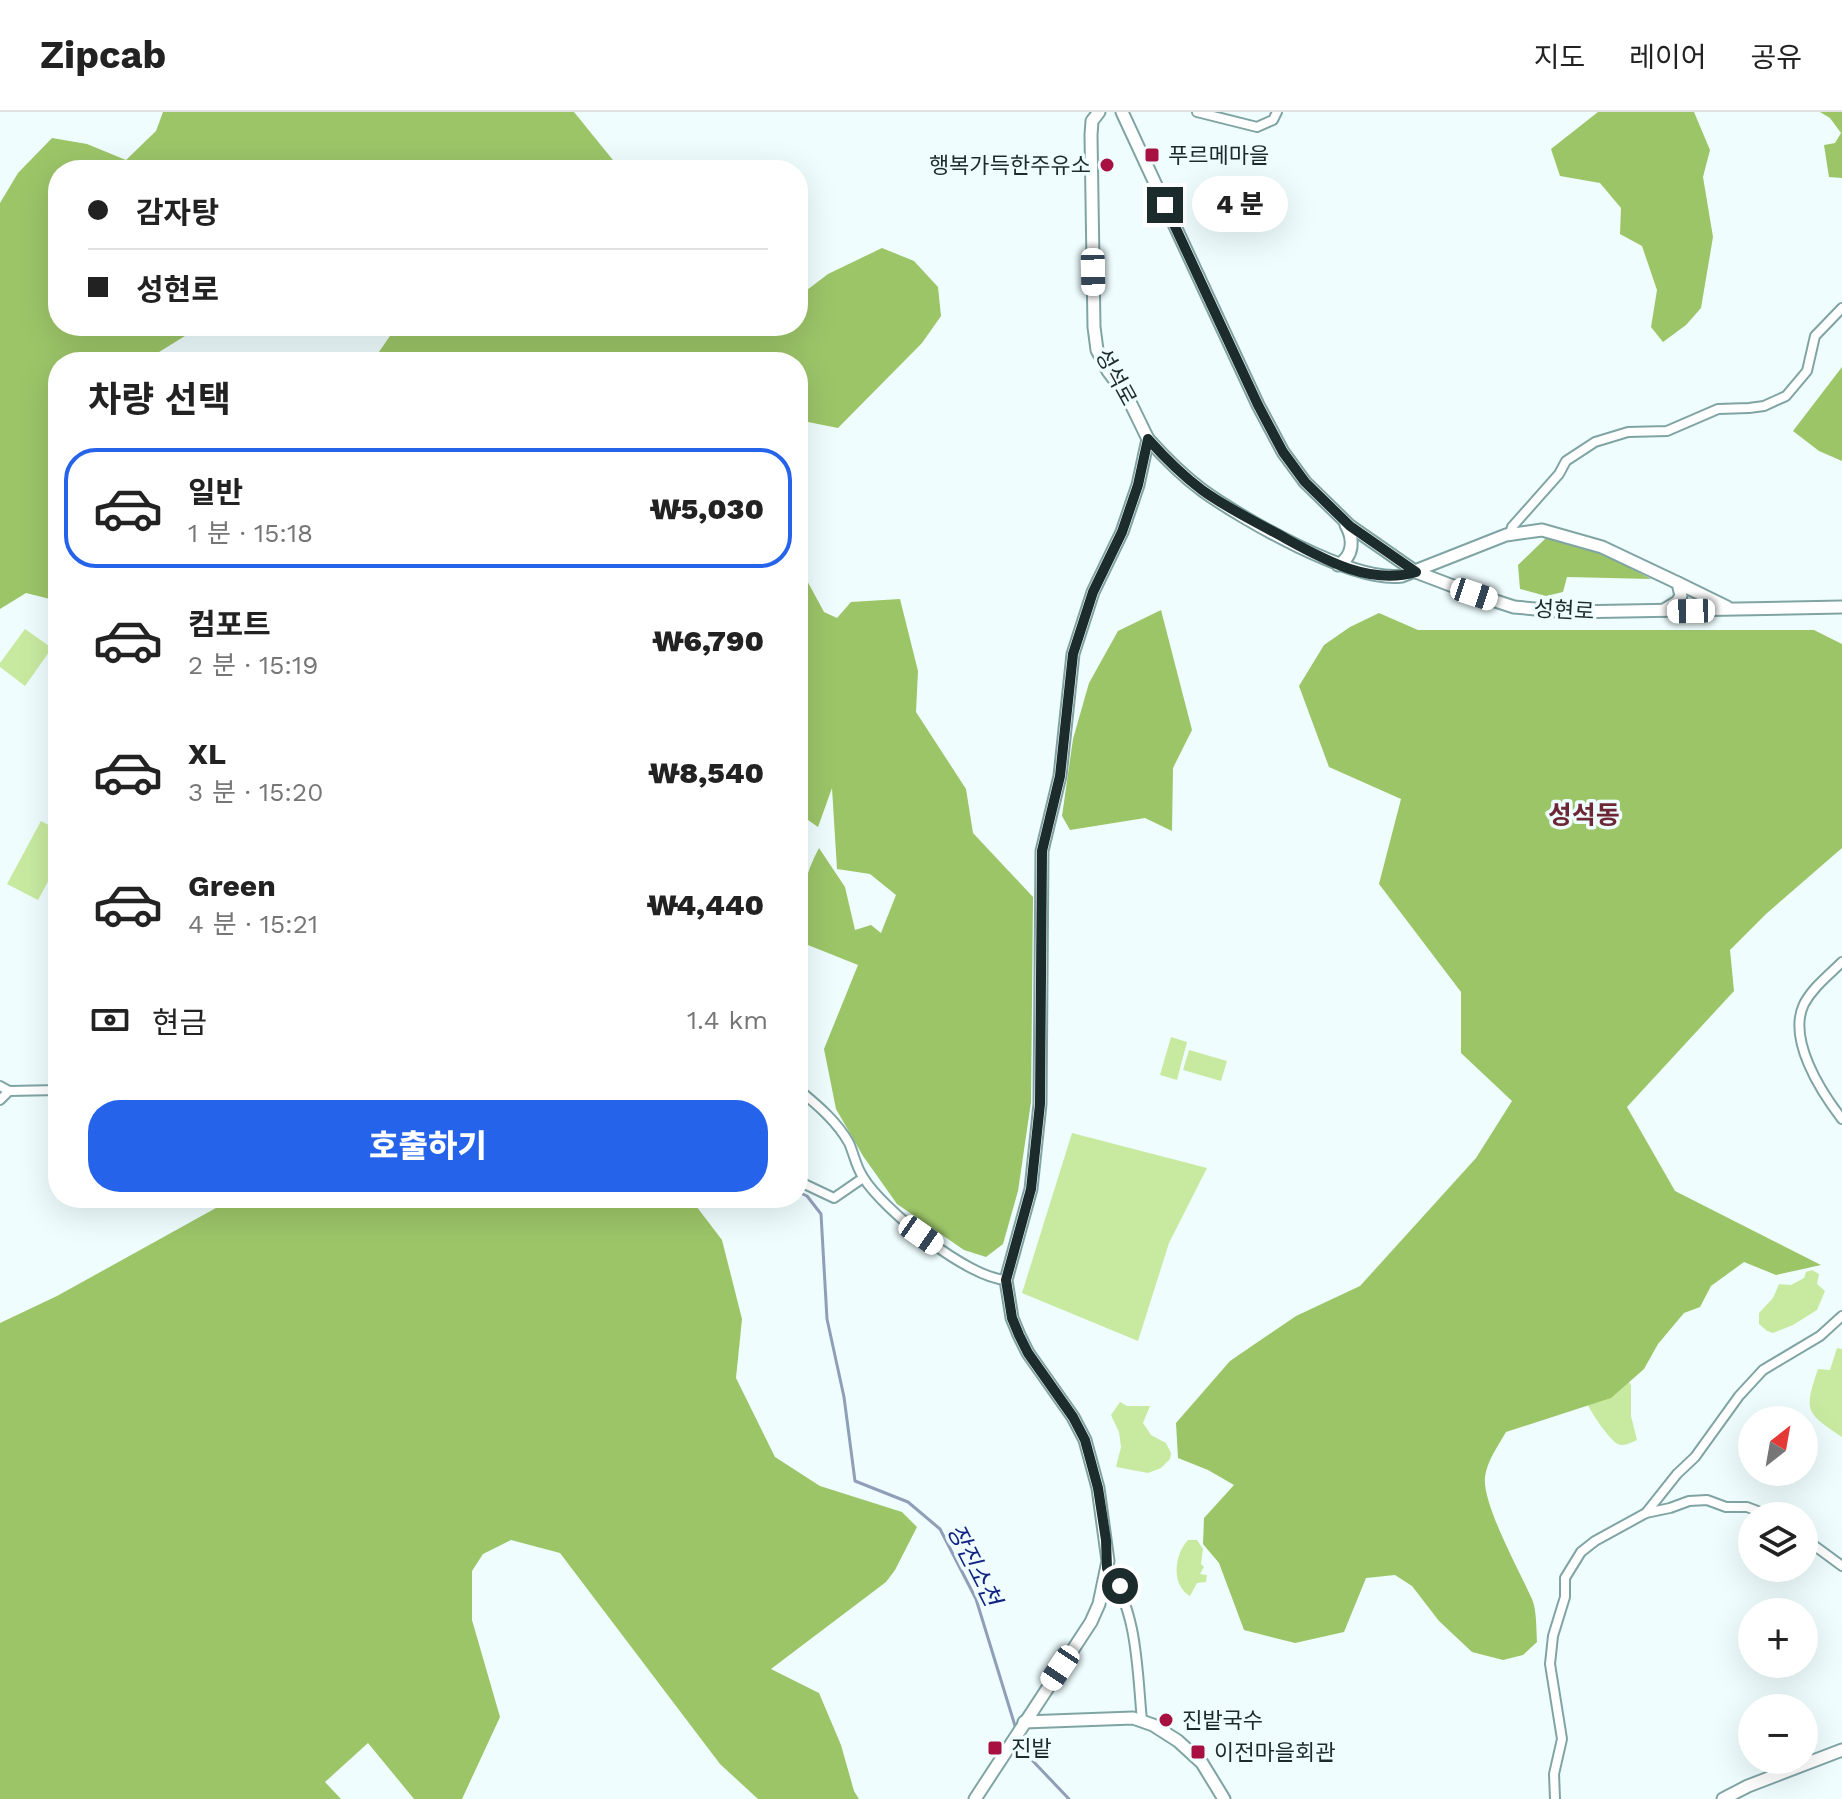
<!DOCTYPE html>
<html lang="ko">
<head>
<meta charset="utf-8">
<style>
  body { margin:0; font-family:"Work Sans","Noto Sans KR",sans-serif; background:#f2f2f2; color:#222; height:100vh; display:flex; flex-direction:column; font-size:30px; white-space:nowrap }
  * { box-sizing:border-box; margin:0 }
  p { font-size:26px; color:#767676 }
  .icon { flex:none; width:44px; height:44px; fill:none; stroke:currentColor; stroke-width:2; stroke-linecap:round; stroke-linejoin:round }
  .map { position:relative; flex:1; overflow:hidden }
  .sheet { position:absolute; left:48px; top:240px; width:760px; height:856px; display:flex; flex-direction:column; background:#fff; border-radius:32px; box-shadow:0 8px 32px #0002 }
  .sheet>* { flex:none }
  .top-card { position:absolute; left:48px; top:48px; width:760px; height:176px; border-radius:32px; box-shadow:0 8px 32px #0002; display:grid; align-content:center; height:176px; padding:0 40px; background:#fff }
  .needle { width:52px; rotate:31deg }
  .fabs { position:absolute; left:1738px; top:1294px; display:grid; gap:16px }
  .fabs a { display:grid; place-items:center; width:80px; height:80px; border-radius:50%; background:#fff; box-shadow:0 8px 32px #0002; font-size:40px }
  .end { position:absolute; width:36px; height:36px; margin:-18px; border:10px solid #1c2b2b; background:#fff; box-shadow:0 0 0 4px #fff }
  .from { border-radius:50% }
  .bubble { position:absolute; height:56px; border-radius:28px; background:#fff; box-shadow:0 8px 32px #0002; font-size:26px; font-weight:800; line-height:56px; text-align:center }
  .car { position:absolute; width:24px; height:48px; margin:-24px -12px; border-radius:10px; box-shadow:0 0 6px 2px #0007; background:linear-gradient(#fff 24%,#345 0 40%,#fff 0 76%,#345 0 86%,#fff 0) }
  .top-card b { display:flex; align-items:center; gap:28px; height:76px; font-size:30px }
  .top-card b+b { border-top:2px solid #e0e0e0 }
  .top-card i { width:20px; height:20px; background:#222 }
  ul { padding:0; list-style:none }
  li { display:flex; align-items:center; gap:24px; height:120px; margin:0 16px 12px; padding:0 24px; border:4px solid transparent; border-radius:32px }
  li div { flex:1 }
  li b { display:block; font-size:30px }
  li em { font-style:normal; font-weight:800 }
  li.current { border-color:#2563eb }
  li>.icon { width:72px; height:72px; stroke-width:1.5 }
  h2 { padding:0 40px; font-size:36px; line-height:96px }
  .pay { display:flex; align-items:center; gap:20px; height:88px; padding:0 40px; font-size:30px }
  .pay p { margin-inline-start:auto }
  .action { display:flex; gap:16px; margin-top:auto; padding:16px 40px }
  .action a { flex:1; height:92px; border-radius:32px; background:#2563eb; color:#fff; font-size:32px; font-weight:800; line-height:92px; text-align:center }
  header { display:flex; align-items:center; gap:48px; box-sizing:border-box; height:112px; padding:0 40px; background:#fff; border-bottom:2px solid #e0e0e0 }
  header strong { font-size:38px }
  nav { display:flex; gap:44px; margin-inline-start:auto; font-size:28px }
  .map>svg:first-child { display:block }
</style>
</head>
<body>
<header>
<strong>Zipcab</strong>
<nav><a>지도</a><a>레이어</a><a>공유</a></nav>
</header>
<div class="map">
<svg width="1842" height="1687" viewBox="0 0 1842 1687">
  <rect width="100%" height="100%" fill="#effdfe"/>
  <!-- green -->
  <g fill="#c8eaa0">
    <polygon points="25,517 52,536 25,574 0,555 0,551"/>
    <polygon points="41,709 58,718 58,751 38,788 7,772"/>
    <polygon points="1171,925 1187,930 1177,968 1160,963"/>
    <polygon points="1189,938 1227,949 1221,969 1183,958"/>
    <polygon points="1072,1021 1207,1056 1169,1131 1138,1229 1022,1181"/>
    <polygon points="1812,1158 1819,1162 1817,1172 1825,1179 1817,1198 1793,1213 1773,1221 1767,1219 1759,1212 1759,1201 1773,1186 1779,1172 1791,1173 1804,1166 1806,1160"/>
    <path d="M1837 1236 1842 1237V1325C1805 1300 1804 1299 1818 1257L1830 1258Z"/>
    <path d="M1625 1265 1631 1273V1304L1637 1328C1632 1330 1624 1335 1618 1332 1610 1329 1590 1299 1587 1291Z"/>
    <polygon points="1120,1290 1127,1294 1150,1294 1143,1311 1151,1323 1166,1331 1171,1341 1170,1347 1161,1356 1148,1361 1116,1355 1121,1335 1119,1320 1111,1303"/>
    <path d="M1188 1428H1197L1203 1437 1201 1452 1204 1455 1200 1462 1207 1463 1206 1470 1197 1471 1190 1484C1171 1473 1174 1443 1188 1428Z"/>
  </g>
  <!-- forest -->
  <g fill="#9cc568">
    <polygon points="163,0 574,0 621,58 376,58 368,52 345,48 334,58 58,58 58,214 201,214 143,250 58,250 58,489 26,481 0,497 0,91 18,61 52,26 87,32 126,48 156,19"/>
    <polygon points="1598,0 1694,0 1710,38 1703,65 1713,125 1701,196 1686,213 1663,230 1651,215 1657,178 1642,134 1620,122 1621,96 1600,71 1560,64 1551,37"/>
    <polygon points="1820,0 1842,0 1842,66 1829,65 1824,33 1835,31 1841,21 1830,6"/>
    <polygon points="882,136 914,149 938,175 941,204 922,231 838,316 798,308 798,250 372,250 392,221 392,214 798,214 798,181 807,178 828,162"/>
    <polygon points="1842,255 1842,349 1819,339 1793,319"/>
    <polygon points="1546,426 1599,439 1651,467 1567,465 1563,480 1546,484 1520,477 1518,453"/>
    <path d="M798 452 824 500 837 506 851 490 900 487 918 559 916 600 966 677 973 721 1033 785 1031 990 1018 1079 1003 1132 986 1145 964 1138 897 1092 863 1044 836 997 824 937 858 853 798 829C796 797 804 764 819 736L845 775 855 818 871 813 881 821 896 783 870 762 837 757 832 676 818 715 798 701Z"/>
    <polygon points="1161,498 1192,618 1173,656 1172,719 1145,706 1070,718 1062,704 1073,627 1089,571 1118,519"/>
    <path d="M1379 501 1418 518H1814L1842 532V736L1766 802 1730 838 1734 879 1627 995 1675 1079 1821 1153 1776 1163 1744 1150 1711 1174 1700 1195 1684 1201 1658 1232 1644 1257 1611 1286 1506 1320C1498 1334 1487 1349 1485 1365 1482 1392 1520 1460 1532 1487 1537 1499 1536 1517 1537 1530L1523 1543 1503 1548 1472 1540 1439 1509 1412 1474 1395 1463 1366 1466 1344 1520 1295 1531 1244 1518 1219 1451 1203 1432 1204 1406 1234 1373 1208 1358 1178 1346 1176 1311 1230 1249 1296 1204 1360 1174 1476 1046 1512 989 1461 941V880L1379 772 1401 687 1329 655 1299 574 1324 533 1350 515Z"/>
    <polygon points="234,1086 690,1086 722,1128 742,1207 736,1266 775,1345 820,1374 902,1400 917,1415 895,1458 886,1470 771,1557 819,1581 841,1633 854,1679 859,1687 758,1687 720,1652 560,1441 511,1428 483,1442 472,1459 472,1508 500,1605 462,1687 414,1687 368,1631 325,1670 341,1687 0,1687 0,1211 57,1184"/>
  </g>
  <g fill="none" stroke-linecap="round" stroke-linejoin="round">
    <!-- stream -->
    <g stroke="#909eb7" stroke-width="3">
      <polyline points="798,1080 807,1084 821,1102 827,1207 844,1285 855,1369 908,1390 940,1417 976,1487 1016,1617"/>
      <polyline points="1019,1624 1030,1646 1069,1687"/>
    </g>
    <defs>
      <g id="street">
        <polyline points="1197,0 1257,15 1273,8 1277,0"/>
        <polyline points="1510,422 1512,415 1559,362 1566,349 1595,330 1628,320 1667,319 1718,297 1749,296 1764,294 1786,284 1807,259 1815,224 1842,196"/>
        <path d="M1842 850C1829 863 1813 875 1804 892 1787 927 1821 980 1842 1007"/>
        <polyline points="0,974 9,979 58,978"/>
        <path d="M798 977C816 992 837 1009 849 1031 854 1042 856 1055 863 1065 883 1098 968 1166 1006 1168"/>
        <polyline points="0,988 9,979"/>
        <polyline points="798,1069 834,1086 863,1066"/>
        <polyline points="1646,1401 1677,1362 1695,1345 1739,1284 1763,1258 1820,1224 1842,1204"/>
        <polyline points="1804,1426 1842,1454"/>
        <path d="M1107 1456C1138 1500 1137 1557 1142 1609"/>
        <polyline points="1555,1687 1554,1662 1562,1627 1550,1552 1553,1524 1565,1485 1565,1466 1581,1440 1595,1429 1646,1401 1670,1396 1689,1389 1707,1388 1726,1395 1747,1395 1771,1404"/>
      </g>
      <g id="secondary">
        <polyline points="1122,0 1258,293 1283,340 1305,370 1350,414 1416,460 1474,482 1514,495 1569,500 1842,495"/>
        <path d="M1148 327C1165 346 1182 363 1202 378 1242 407 1353 471 1402 464L1506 423 1542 418 1602 435 1678 471"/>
        <path d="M1338 453C1354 444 1354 427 1346 413"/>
        <polyline points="1664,498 1677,490 1681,484 1678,471 1727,495"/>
        <polyline points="1024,1610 1133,1606 1153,1613 1178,1629 1202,1651 1224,1687"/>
        <polyline points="975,1687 1091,1510 1099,1492 1108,1449 1098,1376 1085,1328 1073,1305 1028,1241 1019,1223 1012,1206 1006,1168 1031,1077 1040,992 1042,739 1060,664 1073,542 1093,480 1122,420 1138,373 1148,327 1128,286 1108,259 1097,238 1094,215 1091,23 1092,9 1099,0"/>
        <polyline points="1723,1687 1748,1674 1842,1638"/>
      </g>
    </defs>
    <!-- street casing -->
    <use href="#street" stroke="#80a4a4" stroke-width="12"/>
    <!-- secondary casing -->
    <use href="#secondary" stroke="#80a4a4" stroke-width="15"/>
    <!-- street -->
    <use href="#street" stroke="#fff" stroke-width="8"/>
    <!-- secondary -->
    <use href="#secondary" stroke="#fff" stroke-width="11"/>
  </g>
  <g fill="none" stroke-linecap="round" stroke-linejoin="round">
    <!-- route -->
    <path stroke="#1c2b2b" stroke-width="10" d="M1120 1474 1107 1456 1106 1428 1098 1376 1085 1328 1073 1305 1028 1241 1019 1223 1012 1206 1006 1168 1031 1077 1040 992 1042 739 1060 664 1073 542 1093 480 1122 420 1138 373 1148 327C1165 346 1182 363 1202 378 1224 394 1248 406 1272 419 1315 442 1365 475 1416 460L1350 414 1305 370 1283 340 1258 293 1165 93"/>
  </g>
  <!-- markers -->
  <g fill="#a71041" stroke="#effdfe" stroke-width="3">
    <rect x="1144" y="35" width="16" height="16" rx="4"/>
    <circle cx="1107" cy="53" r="8"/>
    <circle cx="1166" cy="1608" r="8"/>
    <rect x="987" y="1628" width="16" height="16" rx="4"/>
    <rect x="1190" y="1632" width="16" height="16" rx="4"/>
  </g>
  <g text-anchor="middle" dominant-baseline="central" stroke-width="7" stroke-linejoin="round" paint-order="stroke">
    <!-- poi labels -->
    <g font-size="22" fill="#1c2b2b" stroke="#effdfe" text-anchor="start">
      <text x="1168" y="43">푸르메마을</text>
      <text x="1091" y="53" text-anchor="end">행복가득한주유소</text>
      <text x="1182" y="1608">진밭국수</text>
      <text x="1011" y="1636">진밭</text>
      <text x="1214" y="1640">이전마을회관</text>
    </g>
    <!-- street labels -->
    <g font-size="22" fill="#1c2b2b" stroke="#effdfe">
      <text transform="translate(1116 265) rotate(61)">성석로</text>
      <text transform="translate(1564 498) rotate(3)">성현로</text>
    </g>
    <!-- water labels -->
    <g font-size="24" font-style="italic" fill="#122483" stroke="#effdfe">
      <text transform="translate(974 1453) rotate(63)">장진소천</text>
    </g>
    <!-- quarter labels -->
    <g font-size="26" font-weight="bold" fill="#6e2835" stroke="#effdfe">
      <text x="1584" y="703">성석동</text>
    </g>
  </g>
</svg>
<div class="fabs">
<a><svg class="needle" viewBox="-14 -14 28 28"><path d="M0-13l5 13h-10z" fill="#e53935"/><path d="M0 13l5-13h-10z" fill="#767676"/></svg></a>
<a><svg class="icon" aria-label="layers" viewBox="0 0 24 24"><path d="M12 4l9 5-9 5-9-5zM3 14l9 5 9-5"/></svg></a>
<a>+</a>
<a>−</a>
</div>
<i class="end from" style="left:1120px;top:1474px"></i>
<i class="end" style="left:1165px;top:93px"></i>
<div class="bubble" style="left:1192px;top:64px;width:96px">4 분</div>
<i class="car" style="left:1093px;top:160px;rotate:179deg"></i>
<i class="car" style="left:1474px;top:482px;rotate:108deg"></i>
<i class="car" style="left:1691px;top:499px;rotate:269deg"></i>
<i class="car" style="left:921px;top:1123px;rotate:125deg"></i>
<i class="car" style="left:1060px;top:1556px;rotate:214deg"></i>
<div class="top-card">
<b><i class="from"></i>감자탕</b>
<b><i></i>성현로</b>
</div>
<section class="sheet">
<h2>차량 선택</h2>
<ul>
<li class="current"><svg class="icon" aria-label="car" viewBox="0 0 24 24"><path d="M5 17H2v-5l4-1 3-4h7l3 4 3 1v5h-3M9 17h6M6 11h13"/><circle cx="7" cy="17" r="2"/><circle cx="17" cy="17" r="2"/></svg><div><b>일반</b><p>1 분 · 15:18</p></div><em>₩5,030</em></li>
<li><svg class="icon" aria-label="car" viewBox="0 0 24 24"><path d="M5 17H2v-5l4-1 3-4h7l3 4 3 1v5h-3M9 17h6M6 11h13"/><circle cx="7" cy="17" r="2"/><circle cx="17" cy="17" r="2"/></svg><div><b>컴포트</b><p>2 분 · 15:19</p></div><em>₩6,790</em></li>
<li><svg class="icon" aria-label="car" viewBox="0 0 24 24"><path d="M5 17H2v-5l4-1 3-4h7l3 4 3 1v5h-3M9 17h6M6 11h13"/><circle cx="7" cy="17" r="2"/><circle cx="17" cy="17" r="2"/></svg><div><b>XL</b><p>3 분 · 15:20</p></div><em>₩8,540</em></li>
<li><svg class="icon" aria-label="car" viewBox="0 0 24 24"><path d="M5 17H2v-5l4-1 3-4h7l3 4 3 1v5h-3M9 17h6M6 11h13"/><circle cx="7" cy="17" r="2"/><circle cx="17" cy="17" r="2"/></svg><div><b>Green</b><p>4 분 · 15:21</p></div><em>₩4,440</em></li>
</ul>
<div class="pay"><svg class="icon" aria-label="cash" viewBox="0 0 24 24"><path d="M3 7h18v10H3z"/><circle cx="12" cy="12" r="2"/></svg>현금<p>1.4 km</p></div>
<div class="action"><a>호출하기</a></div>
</section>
</div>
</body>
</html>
